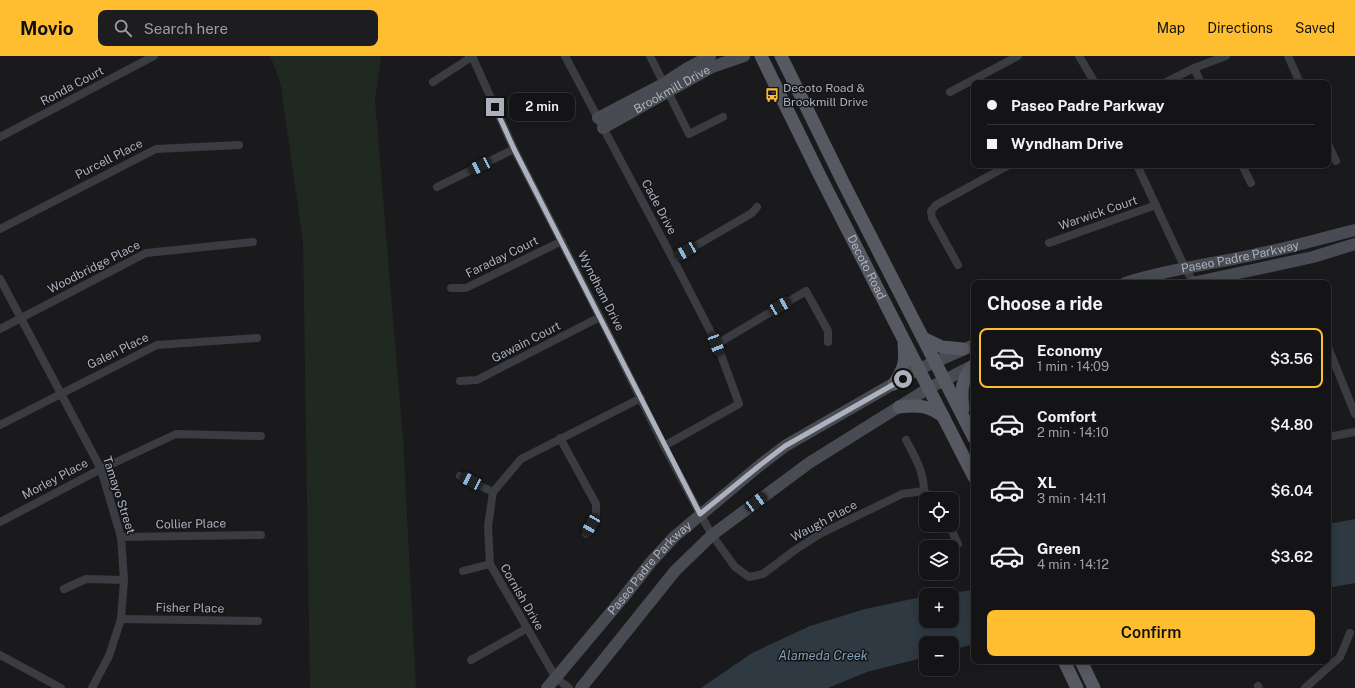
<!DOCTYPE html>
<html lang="en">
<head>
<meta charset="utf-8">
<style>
  body { margin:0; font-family:"Public Sans",sans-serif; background:#1d1d1f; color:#f1f3f6; height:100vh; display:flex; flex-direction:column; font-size:15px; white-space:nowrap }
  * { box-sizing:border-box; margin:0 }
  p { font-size:13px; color:#9d9ea1 }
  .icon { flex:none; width:22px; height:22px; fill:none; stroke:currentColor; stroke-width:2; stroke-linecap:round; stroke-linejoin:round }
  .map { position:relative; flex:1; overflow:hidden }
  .panel { position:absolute; left:971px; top:224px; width:360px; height:384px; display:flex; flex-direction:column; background:#141416; border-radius:8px; box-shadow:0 2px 10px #0003,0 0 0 1px #333335 }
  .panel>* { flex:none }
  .top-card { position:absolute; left:971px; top:24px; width:360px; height:88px; border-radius:8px; box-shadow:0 2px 10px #0003,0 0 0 1px #333335; display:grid; align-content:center; height:88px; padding:0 16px; background:#141416 }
  .buttons { position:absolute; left:919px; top:436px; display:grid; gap:8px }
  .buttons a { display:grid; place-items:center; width:40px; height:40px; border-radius:8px; background:#141416; box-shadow:0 2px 10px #0003,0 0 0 1px #333335; font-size:20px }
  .end { position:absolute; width:18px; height:18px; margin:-9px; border:5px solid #acb1bd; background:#111; box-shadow:0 0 0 2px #111 }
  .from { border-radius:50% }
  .bubble { position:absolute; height:28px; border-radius:8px; background:#141416; box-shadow:0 2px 10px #0003,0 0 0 1px #333335; font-size:13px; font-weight:600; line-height:28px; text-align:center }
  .car { position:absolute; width:12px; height:24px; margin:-12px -6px; border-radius:5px; box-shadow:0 0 3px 1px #0007; background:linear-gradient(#222 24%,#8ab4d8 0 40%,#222 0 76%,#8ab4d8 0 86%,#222 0) }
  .top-card b { display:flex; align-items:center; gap:14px; height:38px; font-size:15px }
  .top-card b+b { border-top:1px solid #333335 }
  .top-card i { width:10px; height:10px; background:#f1f3f6 }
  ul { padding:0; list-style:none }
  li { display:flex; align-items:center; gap:12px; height:60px; margin:0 8px 6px; padding:0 8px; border:2px solid transparent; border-radius:8px }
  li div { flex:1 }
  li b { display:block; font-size:15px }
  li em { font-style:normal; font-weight:600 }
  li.active { border-color:#ffbe30 }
  li>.icon { width:36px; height:36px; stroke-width:1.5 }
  h2 { padding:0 16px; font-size:18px; line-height:48px }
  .primary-button { display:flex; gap:8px; margin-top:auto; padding:8px 16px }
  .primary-button a { flex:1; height:46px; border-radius:8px; background:#ffbe30; color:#111; font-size:16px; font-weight:600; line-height:46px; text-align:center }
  header { display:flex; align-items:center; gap:24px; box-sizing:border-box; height:56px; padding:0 20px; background:#ffbe30; color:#111 }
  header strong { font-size:19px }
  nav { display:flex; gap:22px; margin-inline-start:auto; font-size:14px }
  .search { width:280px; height:36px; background:#1d1d1f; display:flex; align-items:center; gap:10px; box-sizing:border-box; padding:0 14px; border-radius:8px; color:#9d9ea1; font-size:15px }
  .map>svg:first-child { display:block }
</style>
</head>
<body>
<header>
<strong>Movio</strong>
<div class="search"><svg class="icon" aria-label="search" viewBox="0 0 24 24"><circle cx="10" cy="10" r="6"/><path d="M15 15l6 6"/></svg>Search here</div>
<nav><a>Map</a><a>Directions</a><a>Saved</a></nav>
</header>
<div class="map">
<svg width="1355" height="632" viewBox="0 0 1355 632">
  <rect width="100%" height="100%" fill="#1a1a1d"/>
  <!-- green -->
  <polygon fill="#1f2821" points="270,0 381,0 375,44 403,382 416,632 310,632 303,185 281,31 275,12"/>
  <!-- water -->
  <g fill="#2e3942">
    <polygon points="1355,463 1355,527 1328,532 1328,468"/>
    <polygon points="974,534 974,588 952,594 952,587 926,587 926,601 867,616 828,632 701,632 752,597 810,570 865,553 926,540 926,565 952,565 952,539 936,539"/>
  </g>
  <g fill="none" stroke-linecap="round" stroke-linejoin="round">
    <!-- street -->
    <g stroke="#3b3c42" stroke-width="8">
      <polyline points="472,0 514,93 600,261 664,390 700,458 712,479 735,511 749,521 763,518 795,494 820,478 902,438 924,435"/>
      <polyline points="565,0 673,203 717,288 739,348 664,390"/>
      <polyline points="650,0 689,78 723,61"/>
      <polyline points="1079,0 1095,27"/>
      <polyline points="1288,0 1300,27"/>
      <polyline points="1194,12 1201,27"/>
      <polyline points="433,26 473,0"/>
      <polyline points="1164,27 1194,12 1226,0"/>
      <polyline points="950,36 1018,0"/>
      <polyline points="0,81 154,0"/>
      <polyline points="1328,88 1336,105"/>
      <polyline points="1137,109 1185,212 1194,227"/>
      <polyline points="1242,109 1251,127"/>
      <polyline points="437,131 514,93"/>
      <polyline points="0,173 156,93 239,89"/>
      <polyline points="1049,187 1156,149"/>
      <polyline points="673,203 752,157 757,151"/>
      <polyline points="958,209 932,162 931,155 936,149 1009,109"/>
      <polyline points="0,223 101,413 121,481 124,524 121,563 109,600 92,632"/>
      <polyline points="451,232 466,232 562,185"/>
      <polyline points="0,273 146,197 253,186"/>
      <polyline points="717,288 806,235 828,275 828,286"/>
      <polyline points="1328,291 1355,358"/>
      <polyline points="460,325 477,324 600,261"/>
      <polyline points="0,369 157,289 257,282"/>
      <polyline points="1328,381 1355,376"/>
      <polyline points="560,382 596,448 596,460 586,478"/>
      <path d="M906 384C915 401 924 416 924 435L932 443"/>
      <polyline points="460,420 493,436"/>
      <polyline points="0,466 101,413 176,378 261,380"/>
      <polyline points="949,469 958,488"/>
      <polyline points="121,481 261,479"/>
      <polyline points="463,515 490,508"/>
      <polyline points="64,533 86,523 124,524"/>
      <polyline points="121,563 258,565"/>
      <polyline points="0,599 61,632"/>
      <polyline points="471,604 526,573"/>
      <polyline points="1258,630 1259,632"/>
      <polyline points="569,632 556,622 490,508 488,470 493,436 521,403 641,342"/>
      <polyline points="1305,632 1340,601 1350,577"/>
    </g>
    <!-- secondary -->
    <g stroke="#484b52" stroke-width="12">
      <polyline points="598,62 663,28 686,13 710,0"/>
      <path id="s1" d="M603 72 712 11 744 0"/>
      <path id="s2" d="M1125 227C1168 213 1213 208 1257 198 1290 192 1322 182 1355 174"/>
      <polyline points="1192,227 1313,201 1355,188"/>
      <path id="s3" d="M547 632 622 543 651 506 674 481 759 410 785 390 919 313 974 289"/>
      <polyline points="581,632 675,515 712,479 809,407 929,332 974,309"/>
    </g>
    <!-- primary -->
    <g stroke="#565961" stroke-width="13">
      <path id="s4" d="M761 0 821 122 974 421"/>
      <polyline points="781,0 844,128 974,382"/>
      <polyline points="923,282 942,291 963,293"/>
      <path d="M894 328C904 312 906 307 904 288"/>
      <path d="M899 351C918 349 927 349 943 360"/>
      <path d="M963 353C961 334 961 325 973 310"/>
      <polyline points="1064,605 1077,632"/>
      <polyline points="1081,605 1094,632"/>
    </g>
  </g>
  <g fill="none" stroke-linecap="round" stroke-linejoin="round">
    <!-- route -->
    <polyline stroke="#acb1bd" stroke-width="5" points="495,51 514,93 700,458 759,410 785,390 903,323"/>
  </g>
  <!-- icons -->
  <defs>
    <symbol id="bus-bare" viewBox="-9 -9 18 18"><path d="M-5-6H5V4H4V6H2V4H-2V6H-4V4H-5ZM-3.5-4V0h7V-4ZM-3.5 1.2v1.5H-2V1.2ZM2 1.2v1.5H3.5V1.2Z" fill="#ffbe30" stroke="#151518" stroke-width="2.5" paint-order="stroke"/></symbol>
  </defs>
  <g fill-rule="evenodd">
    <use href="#bus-bare" x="762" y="29" width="20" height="20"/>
  </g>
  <g text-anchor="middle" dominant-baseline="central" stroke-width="3" stroke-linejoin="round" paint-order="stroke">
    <!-- street labels -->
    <g font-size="12" fill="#acb1bd" stroke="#151518">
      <text transform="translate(72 30) rotate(-28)">Ronda Court</text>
      <text stroke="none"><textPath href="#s1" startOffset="79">Brookmill Drive</textPath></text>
      <text transform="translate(109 103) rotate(-27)">Purcell Place</text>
      <text transform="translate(659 151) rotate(62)">Cade Drive</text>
      <text transform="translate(1098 157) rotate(-19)">Warwick Court</text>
      <text transform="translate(502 201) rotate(-26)">Faraday Court</text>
      <text stroke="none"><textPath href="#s2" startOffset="118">Paseo Padre Parkway</textPath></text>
      <text transform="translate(94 211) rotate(-27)">Woodbridge Place</text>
      <text stroke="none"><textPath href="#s4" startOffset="236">Decoto Road</textPath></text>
      <text transform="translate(601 235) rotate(63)">Wyndham Drive</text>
      <text transform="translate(526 286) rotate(-27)">Gawain Court</text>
      <text transform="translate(118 295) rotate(-26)">Galen Place</text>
      <text transform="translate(55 423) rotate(-28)">Morley Place</text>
      <text transform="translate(119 439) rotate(72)">Tamayo Street</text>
      <text transform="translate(824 465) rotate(-28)">Waugh Place</text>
      <text transform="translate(191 468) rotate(-1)">Collier Place</text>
      <text stroke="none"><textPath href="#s3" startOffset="158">Paseo Padre Parkway</textPath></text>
      <text transform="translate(522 541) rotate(60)">Cornish Drive</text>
      <text transform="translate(190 552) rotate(1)">Fisher Place</text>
    </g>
    <!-- poi labels -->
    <g font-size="12" fill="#acb1bd" stroke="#151518" text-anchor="start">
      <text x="783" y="32">Decoto Road &amp;<tspan x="783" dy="14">Brookmill Drive</tspan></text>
    </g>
    <!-- water labels -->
    <g font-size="13" font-style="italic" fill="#819eba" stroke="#151518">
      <text x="823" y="599">Alameda Creek</text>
    </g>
  </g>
</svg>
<div class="buttons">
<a><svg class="icon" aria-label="locate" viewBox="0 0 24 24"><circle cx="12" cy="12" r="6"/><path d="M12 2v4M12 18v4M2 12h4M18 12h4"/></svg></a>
<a><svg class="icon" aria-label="layers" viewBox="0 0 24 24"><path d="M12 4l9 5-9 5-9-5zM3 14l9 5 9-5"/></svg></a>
<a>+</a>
<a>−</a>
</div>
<i class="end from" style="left:903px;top:323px"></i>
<i class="end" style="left:495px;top:51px"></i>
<div class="bubble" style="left:509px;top:37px;width:66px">2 min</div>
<i class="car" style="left:480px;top:110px;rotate:244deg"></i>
<i class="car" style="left:686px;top:195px;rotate:240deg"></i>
<i class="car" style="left:780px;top:250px;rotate:60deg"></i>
<i class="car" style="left:716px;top:288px;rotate:159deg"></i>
<i class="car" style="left:471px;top:425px;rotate:296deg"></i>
<i class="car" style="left:756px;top:446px;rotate:54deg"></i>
<i class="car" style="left:591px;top:469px;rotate:210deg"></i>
<div class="top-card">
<b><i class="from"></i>Paseo Padre Parkway</b>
<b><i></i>Wyndham Drive</b>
</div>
<section class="panel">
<h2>Choose a ride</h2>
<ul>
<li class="active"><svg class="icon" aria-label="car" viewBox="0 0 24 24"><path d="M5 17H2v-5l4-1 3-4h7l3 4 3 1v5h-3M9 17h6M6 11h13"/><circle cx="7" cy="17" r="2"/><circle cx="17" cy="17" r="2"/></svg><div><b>Economy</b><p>1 min · 14:09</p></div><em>$3.56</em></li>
<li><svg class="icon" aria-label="car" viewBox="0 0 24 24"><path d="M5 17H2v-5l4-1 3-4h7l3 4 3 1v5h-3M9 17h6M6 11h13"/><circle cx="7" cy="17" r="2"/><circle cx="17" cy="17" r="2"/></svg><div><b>Comfort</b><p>2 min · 14:10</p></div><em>$4.80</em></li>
<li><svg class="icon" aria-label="car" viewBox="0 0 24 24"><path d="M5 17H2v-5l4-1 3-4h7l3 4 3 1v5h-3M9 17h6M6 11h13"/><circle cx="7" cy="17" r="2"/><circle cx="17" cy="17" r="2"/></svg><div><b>XL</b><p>3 min · 14:11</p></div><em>$6.04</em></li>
<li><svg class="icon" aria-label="car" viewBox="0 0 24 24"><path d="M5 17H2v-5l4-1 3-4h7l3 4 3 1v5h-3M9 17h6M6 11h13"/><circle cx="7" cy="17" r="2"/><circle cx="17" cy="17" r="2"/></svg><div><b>Green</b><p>4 min · 14:12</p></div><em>$3.62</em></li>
</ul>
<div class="primary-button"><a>Confirm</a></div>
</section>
</div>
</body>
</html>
